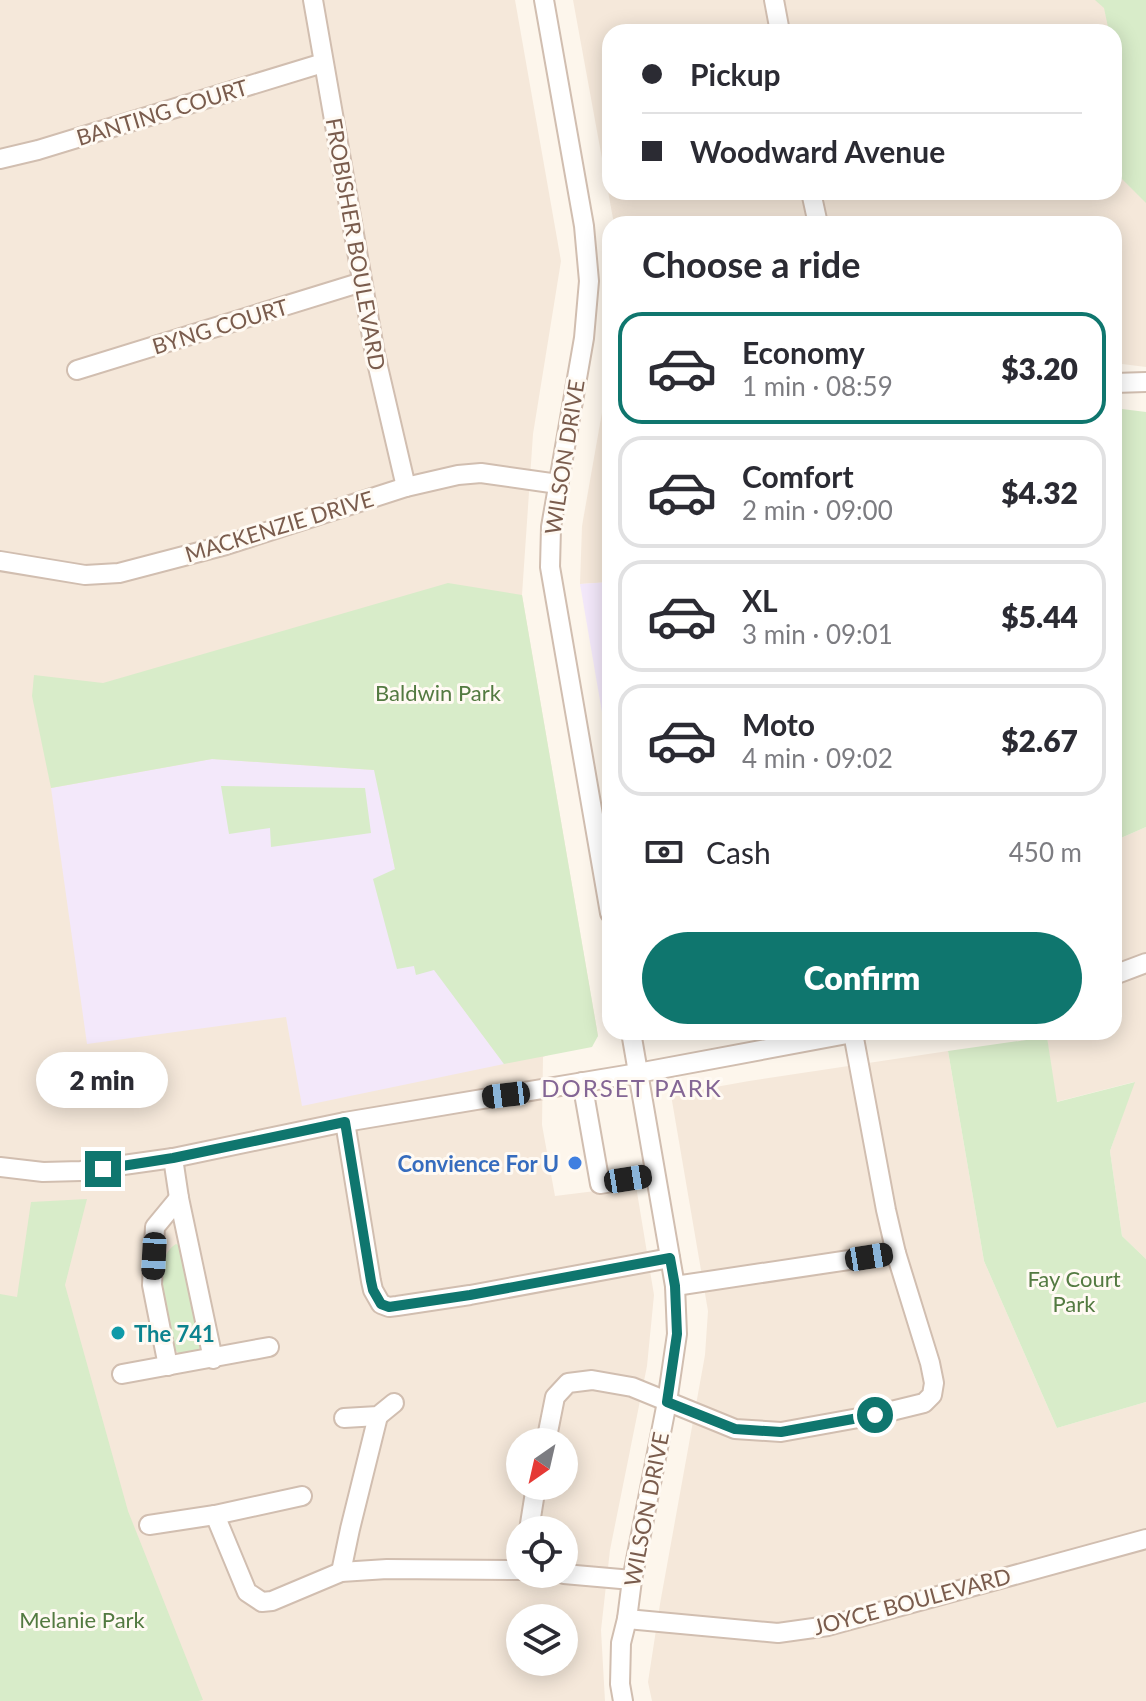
<!DOCTYPE html>
<html lang="en">
<head>
<meta charset="utf-8">
<style>
  body { margin:0; font-family:Lato,sans-serif; background:#f2f2f3; color:#2b2b33; height:100vh; display:flex; flex-direction:column; font-size:30px; white-space:nowrap }
  * { box-sizing:border-box; margin:0 }
  p { font-size:26px; color:#7c7c81 }
  .icon { flex:none; width:44px; height:44px; fill:none; stroke:currentColor; stroke-width:2; stroke-linecap:round; stroke-linejoin:round }
  .map { position:relative; flex:1; overflow:hidden }
  .side { position:absolute; left:602px; top:216px; width:520px; height:824px; display:flex; flex-direction:column; background:#fff; border-radius:24px; box-shadow:0 4px 20px #0003 }
  .side>* { flex:none }
  .banner { position:absolute; left:602px; top:24px; width:520px; height:176px; border-radius:24px; box-shadow:0 4px 20px #0003; display:grid; align-content:center; height:176px; padding:0 40px; background:#fff }
  .needle { width:52px; rotate:214deg }
  .tools { position:absolute; left:506px; top:1428px; display:grid; gap:16px }
  .tools a { display:grid; place-items:center; width:72px; height:72px; border-radius:50%; background:#fff; box-shadow:0 4px 20px #0003; font-size:40px }
  .end { position:absolute; width:36px; height:36px; margin:-18px; border:10px solid #0f766e; background:#fff; box-shadow:0 0 0 4px #fff }
  .from { border-radius:50% }
  .bubble { position:absolute; height:56px; border-radius:28px; background:#fff; box-shadow:0 4px 20px #0003; font-size:26px; font-weight:800; line-height:56px; text-align:center }
  .car { position:absolute; width:24px; height:48px; margin:-24px -12px; border-radius:10px; box-shadow:0 0 6px 2px #0007; background:linear-gradient(#222 24%,#8ab4d8 0 40%,#222 0 76%,#8ab4d8 0 86%,#222 0) }
  .banner b { display:flex; align-items:center; gap:28px; height:76px; font-size:30px }
  .banner b+b { border-top:2px solid #e1e1e2 }
  .banner i { width:20px; height:20px; background:#2b2b33 }
  ul { padding:0; list-style:none }
  li { display:flex; align-items:center; gap:24px; height:112px; margin:0 16px 12px; padding:0 24px; border:4px solid #e1e1e2; border-radius:24px }
  li div { flex:1 }
  li b { display:block; font-size:30px }
  li em { font-style:normal; font-weight:800 }
  li.on { border-color:#0f766e }
  li>.icon { width:72px; height:72px; stroke-width:1.5 }
  h2 { padding:0 40px; font-size:36px; line-height:96px }
  .pay { display:flex; align-items:center; gap:20px; height:88px; padding:0 40px; font-size:30px }
  .pay p { margin-inline-start:auto }
  .primary-button { display:flex; gap:16px; margin-top:auto; padding:16px 40px }
  .primary-button a { flex:1; height:92px; border-radius:48px; background:#0f766e; color:#fff; font-size:32px; font-weight:800; line-height:92px; text-align:center }
  .map>svg:first-child { display:block }
</style>
</head>
<body>
<div class="map">
<svg width="1146" height="1701" viewBox="0 0 1146 1701">
  <rect width="100%" height="100%" fill="#fdf6ec"/>
  <!-- residential -->
  <g fill="#f5e8da" fill-rule="evenodd">
    <path d="M0 0H515L561 261 533 434 522 595 598 1036 543 1057 542 1125 555 1196 636 1186 654 1295 647 1366 610 1550 601 1630 605 1701H0ZM520 1442H564V1486H520ZM520 1530H564V1574H520ZM520 1618H564V1662H520Z"/>
    <path d="M573 0H1146V367L1114 363V224H614ZM610 32H1114V192H610Z"/>
    <polygon points="610,367 610,582 580,584 582,526"/>
    <polygon points="1146,827 1146,1259 1122,1236 1110,1151 1134,1082 1056,1102 1046,1032 1114,1032 1114,841"/>
    <polygon points="948,1051 984,1261 1057,1428 1146,1402 1146,1701 652,1701 648,1682 660,1604 705,1355 708,1311 671,1095 749,1081"/>
  </g>
  <!-- education -->
  <g fill="#f3e8fa">
    <polygon points="610,582 610,759 580,584"/>
    <polygon points="212,759 375,770 416,974 434,969 504,1064 302,1106 286,1017 87,1044 51,788"/>
  </g>
  <!-- green -->
  <g fill="#d8ecc9">
    <polygon points="1095,0 1146,0 1146,203 1114,171 1114,86 1118,69 1114,51 1114,32 1109,32 1104,8"/>
    <polygon points="1114,408 1146,412 1146,827 1114,841"/>
    <polygon points="448,583 522,595 598,1036 592,1047 504,1064 434,970 416,975 414,966 397,969 373,879 395,869 374,770 212,759 51,788 32,696 34,675 103,683"/>
    <polygon points="221,786 365,788 371,833 271,847 270,828 229,834"/>
    <polygon points="1047,1037 1057,1102 1135,1082 1110,1151 1122,1236 1146,1259 1146,1402 1057,1428 984,1261 948,1051"/>
    <polygon points="87,1199 65,1285 128,1511 203,1700 198,1701 0,1701 0,1294 17,1297 31,1202"/>
    <path d="M176 1244 180 1246 200 1345 197 1353 185 1356C180 1354 178 1353 174 1349 169 1342 169 1332 167 1324 163 1302 153 1257 176 1244Z"/>
  </g>
  <g fill="none" stroke-linecap="round" stroke-linejoin="round">
    <defs>
      <g id="minor">
        <polyline points="313,0 375,354 406,487"/>
        <polyline points="544,0 584,226 589,281 584,338 551,527 550,567 610,913"/>
        <polyline points="774,0 780,32"/>
        <polyline points="0,159 38,150 323,63"/>
        <polyline points="811,192 818,224"/>
        <polyline points="77,370 362,282"/>
        <polyline points="1114,383 1146,382"/>
        <polyline points="0,561 85,575 119,573 226,545 406,487 458,475 481,473 558,484"/>
        <polyline points="1114,975 1146,963"/>
        <polyline points="582,1082 600,1184 655,1175"/>
        <polyline points="345,1122 371,1281 373,1290 381,1304 389,1307 397,1306 470,1295 670,1258"/>
        <polyline points="173,1158 179,1198 213,1359"/>
        <polyline points="0,1167 43,1172 81,1171 173,1158 345,1122 638,1073 858,1032"/>
        <polyline points="675,1286 896,1253"/>
        <polyline points="168,1366 152,1285 155,1227 179,1198"/>
        <polyline points="122,1374 269,1347"/>
        <polyline points="344,1418 378,1416 394,1403"/>
        <polyline points="546,1442 555,1397 568,1383 592,1380 632,1387 735,1429 781,1432 875,1415 924,1403 932,1395 934,1383 930,1363 896,1253 886,1210 853,1033"/>
        <polyline points="215,1515 247,1592 262,1602 272,1601 341,1572 387,1569 520,1570"/>
        <polyline points="149,1525 215,1515 302,1496"/>
        <polyline points="529,1530 536,1486"/>
        <polyline points="341,1572 350,1529 378,1416"/>
        <polyline points="564,1574 632,1580"/>
        <polyline points="627,1619 778,1633 828,1626 1146,1539"/>
        <polyline points="623,1701 620,1684 621,1643 627,1619 632,1580 667,1402 677,1334 675,1286 631,1032"/>
      </g>
    </defs>
    <!-- minor casing -->
    <use href="#minor" stroke="#d1beb0" stroke-width="22"/>
    <!-- minor -->
    <use href="#minor" stroke="#fff" stroke-width="18"/>
  </g>
  <g fill="none" stroke-linecap="round" stroke-linejoin="round">
    <!-- route -->
    <polyline stroke="#0f766e" stroke-width="10" points="103,1169 173,1158 345,1122 371,1281 373,1290 381,1304 389,1307 470,1295 670,1258 675,1286 677,1334 667,1402 735,1429 781,1432 875,1415"/>
  </g>
  <!-- markers -->
  <circle fill="#3f7fe0" stroke="#fffaf3" stroke-width="3" cx="575" cy="1163" r="8"/>
  <circle fill="#0f9aa8" stroke="#fffaf3" stroke-width="3" cx="118" cy="1333" r="8"/>
  <g text-anchor="middle" dominant-baseline="central" stroke-width="6" stroke-linejoin="round" paint-order="stroke">
    <!-- street labels -->
    <g font-size="22" fill="#7a5c4d" stroke="#fffaf3">
      <text transform="translate(162 112) rotate(-17)">BANTING COURT</text>
      <text transform="translate(356 244) rotate(80)">FROBISHER BOULEVARD</text>
      <text transform="translate(220 326) rotate(-17)">BYNG COURT</text>
      <text transform="translate(564 457) rotate(-81)">WILSON DRIVE</text>
      <text transform="translate(279 526) rotate(-17)">MACKENZIE DRIVE</text>
      <text transform="translate(646 1509) rotate(-79)">WILSON DRIVE</text>
      <text transform="translate(912 1601) rotate(-15)">JOYCE BOULEVARD</text>
    </g>
    <!-- park labels -->
    <g font-size="22" fill="#537a41" stroke="#fffaf3">
      <text x="438" y="692">Baldwin Park</text>
      <text x="1074" y="1278">Fay Court<tspan x="1074" dy="25">Park</tspan></text>
      <text x="82" y="1619">Melanie Park</text>
    </g>
    <!-- shop labels -->
    <g font-size="22" font-weight="bold" fill="#366cbe" stroke="#fffaf3" text-anchor="end">
      <text x="559" y="1163">Convience For U</text>
    </g>
    <!-- culture labels -->
    <g font-size="22" font-weight="bold" fill="#0d838f" stroke="#fffaf3" text-anchor="start">
      <text x="134" y="1333">The 741</text>
    </g>
    <!-- neighbourhood labels -->
    <g font-size="24" letter-spacing="2" fill="#846695" stroke="#fffaf3">
      <text x="632" y="1087">DORSET PARK</text>
    </g>
  </g>
</svg>
<div class="tools">
<a><svg class="needle" viewBox="-14 -14 28 28"><path d="M0-13l5 13h-10z" fill="#e53935"/><path d="M0 13l5-13h-10z" fill="#7c7c81"/></svg></a>
<a><svg class="icon" aria-label="locate" viewBox="0 0 24 24"><circle cx="12" cy="12" r="6"/><path d="M12 2v4M12 18v4M2 12h4M18 12h4"/></svg></a>
<a><svg class="icon" aria-label="layers" viewBox="0 0 24 24"><path d="M12 4l9 5-9 5-9-5zM3 14l9 5 9-5"/></svg></a>
</div>
<i class="end from" style="left:875px;top:1415px"></i>
<i class="end" style="left:103px;top:1169px"></i>
<div class="bubble" style="left:36px;top:1052px;width:132px">2 min</div>
<i class="car" style="left:506px;top:1095px;rotate:263deg"></i>
<i class="car" style="left:628px;top:1179px;rotate:81deg"></i>
<i class="car" style="left:154px;top:1256px;rotate:183deg"></i>
<i class="car" style="left:869px;top:1257px;rotate:81deg"></i>
<div class="banner">
<b><i class="from"></i>Pickup</b>
<b><i></i>Woodward Avenue</b>
</div>
<section class="side">
<h2>Choose a ride</h2>
<ul>
<li class="on"><svg class="icon" aria-label="car" viewBox="0 0 24 24"><path d="M5 17H2v-5l4-1 3-4h7l3 4 3 1v5h-3M9 17h6M6 11h13"/><circle cx="7" cy="17" r="2"/><circle cx="17" cy="17" r="2"/></svg><div><b>Economy</b><p>1 min · 08:59</p></div><em>$3.20</em></li>
<li><svg class="icon" aria-label="car" viewBox="0 0 24 24"><path d="M5 17H2v-5l4-1 3-4h7l3 4 3 1v5h-3M9 17h6M6 11h13"/><circle cx="7" cy="17" r="2"/><circle cx="17" cy="17" r="2"/></svg><div><b>Comfort</b><p>2 min · 09:00</p></div><em>$4.32</em></li>
<li><svg class="icon" aria-label="car" viewBox="0 0 24 24"><path d="M5 17H2v-5l4-1 3-4h7l3 4 3 1v5h-3M9 17h6M6 11h13"/><circle cx="7" cy="17" r="2"/><circle cx="17" cy="17" r="2"/></svg><div><b>XL</b><p>3 min · 09:01</p></div><em>$5.44</em></li>
<li><svg class="icon" aria-label="car" viewBox="0 0 24 24"><path d="M5 17H2v-5l4-1 3-4h7l3 4 3 1v5h-3M9 17h6M6 11h13"/><circle cx="7" cy="17" r="2"/><circle cx="17" cy="17" r="2"/></svg><div><b>Moto</b><p>4 min · 09:02</p></div><em>$2.67</em></li>
</ul>
<div class="pay"><svg class="icon" aria-label="cash" viewBox="0 0 24 24"><path d="M3 7h18v10H3z"/><circle cx="12" cy="12" r="2"/></svg>Cash<p>450 m</p></div>
<div class="primary-button"><a>Confirm</a></div>
</section>
</div>
</body>
</html>
